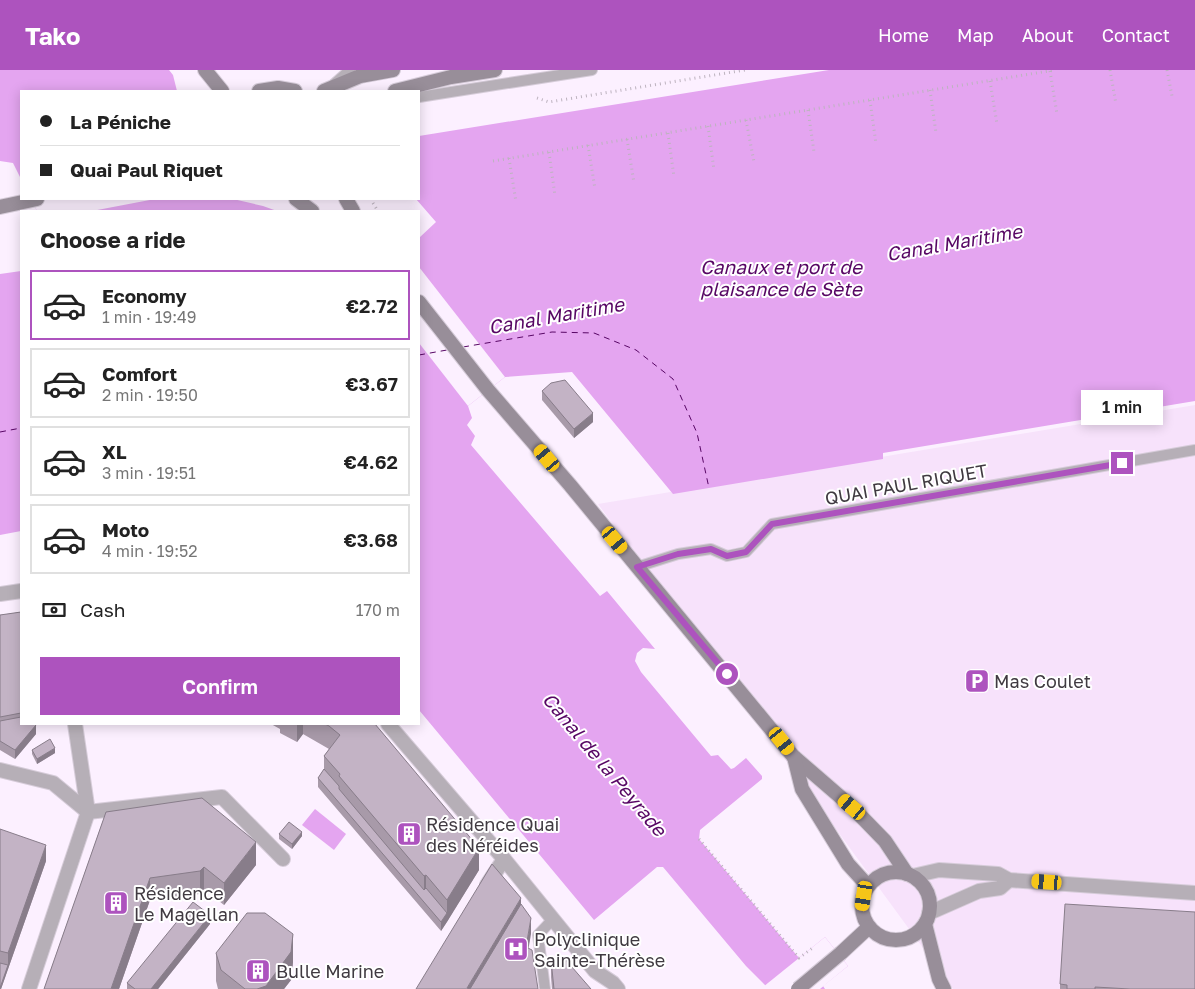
<!DOCTYPE html>
<html lang="en">
<head>
<meta charset="utf-8">
<style>
  body { margin:0; font-family:"Golos Text",sans-serif; background:#f2f2f2; color:#222; height:100vh; display:flex; flex-direction:column; font-size:19px; white-space:nowrap }
  * { box-sizing:border-box; margin:0 }
  p { font-size:16px; color:#767676 }
  .icon { flex:none; width:28px; height:28px; fill:none; stroke:currentColor; stroke-width:2; stroke-linecap:round; stroke-linejoin:round }
  .map { position:relative; flex:1; overflow:hidden }
  .drawer { position:absolute; left:20px; top:140px; width:400px; height:515px; display:flex; flex-direction:column; background:#fff; border-radius:0px; box-shadow:0 2px 12px #0003 }
  .drawer>* { flex:none }
  .guide { position:absolute; left:20px; top:20px; width:400px; height:110px; border-radius:0px; box-shadow:0 2px 12px #0003; display:grid; align-content:center; height:110px; padding:0 20px; background:#fff }
  .end { position:absolute; width:22px; height:22px; margin:-11px; border:6px solid #ad53be; background:#fff; box-shadow:0 0 0 2px #fff }
  .from { border-radius:50% }
  .bubble { position:absolute; height:35px; border-radius:0px; background:#fff; box-shadow:0 2px 12px #0003; font-size:16px; font-weight:600; line-height:35px; text-align:center }
  .car { position:absolute; width:15px; height:30px; margin:-15px -8px; border-radius:6px; box-shadow:0 0 4px 1px #0007; background:linear-gradient(#f5c518 24%,#345 0 40%,#f5c518 0 76%,#345 0 86%,#f5c518 0) }
  .guide b { display:flex; align-items:center; gap:18px; height:48px; font-size:19px }
  .guide b+b { border-top:1px solid #e0e0e0 }
  .guide i { width:12px; height:12px; background:#222 }
  ul { padding:0; list-style:none }
  li { display:flex; align-items:center; gap:15px; height:70px; margin:0 10px 8px; padding:0 10px; border:2px solid #e0e0e0; border-radius:0px }
  li div { flex:1 }
  li b { display:block; font-size:19px }
  li em { font-style:normal; font-weight:600 }
  li.current { border-color:#ad53be }
  li>.icon { width:45px; height:45px; stroke-width:1.5 }
  h2 { padding:0 20px; font-size:22px; line-height:60px }
  .pay { display:flex; align-items:center; gap:12px; height:55px; padding:0 20px; font-size:19px }
  .pay p { margin-inline-start:auto }
  .cta { display:flex; gap:10px; margin-top:auto; padding:10px 20px }
  .cta a { flex:1; height:58px; border-radius:0px; background:#ad53be; color:#fff; font-size:20px; font-weight:600; line-height:58px; text-align:center }
  header { display:flex; align-items:center; gap:30px; box-sizing:border-box; height:70px; padding:0 25px; background:#ad53be; color:#fff }
  header strong { font-size:24px }
  nav { display:flex; gap:28px; margin-inline-start:auto; font-size:18px }
  .map>svg:first-child { display:block }
</style>
</head>
<body>
<header>
<strong>Tako</strong>
<nav><a>Home</a><a>Map</a><a>About</a><a>Contact</a></nav>
</header>
<div class="map">
<svg width="1195" height="919" viewBox="0 0 1195 919">
  <rect width="100%" height="100%" fill="#fcf0ff"/>
  <!-- built -->
  <polygon fill="#f7e2fb" points="1195,335 1195,919 953,919 598,434"/>
  <!-- water -->
  <g fill="#e4a5f0">
    <polygon points="0,0 169,0 173,5 177,21 21,21 21,109 13,93 0,91"/>
    <polygon points="829,0 1195,0 1195,331 883,383 883,389 673,424 572,302 505,307 468,336 472,348 467,355 475,366 471,375 600,526 607,521 655,579 643,578 637,583 635,591 641,602 711,686 718,685 731,699 734,698 746,688 762,706 762,709 700,760 699,769 799,888 825,867 848,896 823,916 825,919 769,919 746,896 663,797 657,797 594,850 419,640 419,168 436,152 416,129 419,129 419,66"/>
    <polygon points="31,129 233,129 263,136 277,141 37,141"/>
    <polygon points="21,201 21,461 0,465 0,204"/>
    <polygon points="315,739 346,764 334,780 302,755"/>
  </g>
  <!-- pier -->
  <g fill="#fcf0ff">
    <polygon points="31,129 155,129 92,141 37,141"/>
    <polygon points="419,197 505,307 468,336 419,273"/>
    <polygon points="825,867 848,896 820,919 765,919 763,917"/>
  </g>
  <g fill="none" stroke-linecap="round" stroke-linejoin="round">
    <!-- ferry -->
    <g stroke="#570664" stroke-width="1" stroke-dasharray="6 5" stroke-linecap="butt">
      <polyline points="463,277 552,262 594,263 636,280 673,309 697,363 709,418"/>
      <polyline points="419,285 447,280"/>
      <polyline points="0,362 21,358"/>
    </g>
    <defs>
      <g id="service">
        <polyline points="334,14 350,0"/>
        <polyline points="419,27 592,0"/>
        <polyline points="637,497 678,484 711,479 727,486 746,482 772,454 1195,380"/>
        <polyline points="545,919 538,865 553,849"/>
      </g>
      <g id="minor">
        <polyline points="0,700 53,713 88,742 222,727 283,789"/>
        <polyline points="487,815 504,789"/>
        <polyline points="29,919 88,742 75,654"/>
      </g>
      <g id="tertiary">
        <polyline points="0,524 21,521"/>
        <polyline points="388,654 504,789 595,901 613,913 618,919"/>
        <polyline points="913,806 939,800 998,804 1009,810 1195,823"/>
        <polyline points="929,843 979,821 1000,818 1009,810"/>
      </g>
      <g id="secondary">
        <polyline points="205,0 222,21"/>
        <polyline points="259,21 278,18 295,21"/>
        <polyline points="324,21 360,6 393,0"/>
        <polyline points="395,21 451,7 495,0"/>
        <polyline points="296,129 312,141"/>
        <polyline points="346,129 353,141"/>
        <polyline points="0,137 37,129"/>
        <polyline points="419,232 488,320 570,415 793,686 852,737 885,771 907,804"/>
        <polyline points="794,687 802,719 848,794 868,816"/>
        <circle cx="896" cy="836" r="34"/>
        <polyline points="925,854 939,909 944,919"/>
        <polyline points="841,883 869,857"/>
      </g>
    </defs>
    <!-- service casing -->
    <use href="#service" stroke="#d6ccd9" stroke-width="12"/>
    <!-- minor casing -->
    <use href="#minor" stroke="#d6ccd9" stroke-width="16"/>
    <!-- tertiary casing -->
    <use href="#tertiary" stroke="#d6ccd9" stroke-width="16"/>
    <!-- secondary casing -->
    <use href="#secondary" stroke="#d6ccd9" stroke-width="16"/>
    <!-- path -->
    <g stroke="#bdb3bf" stroke-width="3" stroke-dasharray="1 4" stroke-linecap="butt">
      <polyline points="1110,0 1116,34"/>
      <polyline points="1167,0 1172,26"/>
      <polyline points="1050,1 1057,44"/>
      <polyline points="990,11 997,54"/>
      <polyline points="930,20 936,63"/>
      <polyline points="537,28 549,32 745,0"/>
      <polyline points="870,30 876,74"/>
      <polyline points="808,40 814,82"/>
      <polyline points="746,50 754,92"/>
      <polyline points="708,56 714,100"/>
      <polyline points="668,63 674,107"/>
      <polyline points="627,69 634,113"/>
      <polyline points="588,75 595,119"/>
      <polyline points="549,82 555,126"/>
      <polyline points="509,88 516,132"/>
      <polyline points="493,91 1055,0"/>
      <polyline points="373,133 378,141"/>
      <polyline points="699,769 799,888 814,877"/>
    </g>
    <!-- service -->
    <use href="#service" stroke="#b6afb7" stroke-width="10"/>
    <!-- minor -->
    <use href="#minor" stroke="#b6afb7" stroke-width="14"/>
    <!-- tertiary -->
    <use href="#tertiary" stroke="#b6afb7" stroke-width="14"/>
    <!-- secondary -->
    <use href="#secondary" stroke="#988e99" stroke-width="14"/>
    <defs>
      <polyline id="secondary-bridge" points="798,919 841,883"/>
    </defs>
    <!-- secondary-bridge casing -->
    <use href="#secondary-bridge" stroke="#d6ccd9" stroke-width="16" stroke-linecap="butt"/>
    <!-- secondary-bridge -->
    <use href="#secondary-bridge" stroke="#988e99" stroke-width="14"/>
  </g>
  <!-- wall -->
  <g fill="#a89aa9">
    <polygon points="542,321 593,352 574,368 542,330"/>
    <polygon points="21,542 21,654 37,654 34,654 36,664 15,689 0,680 0,545"/>
    <polygon points="271,654 375,654 479,800 441,861 318,717 318,708 324,699 324,686 329,679 303,664 297,672 280,663 280,659"/>
    <polygon points="32,680 55,683 37,694 32,684"/>
    <polygon points="106,742 256,795 224,835 204,819 200,824 150,830 119,919 44,919"/>
    <polygon points="0,759 46,791 1,919 0,919"/>
    <polygon points="279,764 302,766 292,779 279,769"/>
    <polygon points="210,854 158,919 127,919 127,913"/>
    <polygon points="216,883 293,892 291,910 284,919 218,919 216,911"/>
    <polygon points="551,890 591,919 552,919 551,907"/>
    <polygon points="1060,914 1195,919 1060,919"/>
  </g>
  <!-- shaded-wall -->
  <g fill="#887d8a">
    <polygon points="593,343 593,352 574,368 574,359"/>
    <polygon points="297,654 303,654 303,664 297,672"/>
    <polygon points="36,655 36,664 15,689 15,680"/>
    <polygon points="55,678 55,683 37,694 37,689"/>
    <polygon points="302,762 302,766 292,779 292,774"/>
    <polygon points="256,772 256,795 224,835 224,813"/>
    <polygon points="46,775 46,791 1,919 0,919 8,895 8,883"/>
    <polygon points="479,778 479,800 447,852 447,830"/>
    <polygon points="204,797 204,819 200,824 200,801"/>
    <polygon points="426,805 426,827 424,828 424,806"/>
    <polygon points="150,808 150,830 119,919 111,919"/>
    <polygon points="521,828 521,851 480,919 467,919 467,918"/>
    <polygon points="447,843 447,852 441,861 441,852"/>
    <polygon points="210,845 210,854 158,919 151,919"/>
    <polygon points="531,848 531,864 526,893 526,877"/>
    <polygon points="293,864 293,892 291,910 284,919 257,919"/>
  </g>
  <!-- building -->
  <g fill="#c3b3c5" stroke="#887d8a">
    <polygon points="565,310 593,343 574,359 542,321 551,313"/>
    <polygon points="21,542 21,643 0,647 0,545"/>
    <polygon points="21,647 21,654 34,654 36,655 15,680 0,671 0,651"/>
    <polygon points="325,654 375,654 479,778 447,830 426,805 424,806 339,706 340,704 324,686 340,665 329,656"/>
    <polygon points="50,669 55,678 37,689 32,680"/>
    <polygon points="324,699 339,716 339,719 424,820 426,818 447,843 441,852 318,708"/>
    <polygon points="202,728 256,772 224,813 204,797 200,801 150,808 111,919 44,919 106,742"/>
    <polygon points="289,752 302,762 292,774 279,764"/>
    <polygon points="0,759 46,775 8,883 0,881"/>
    <polygon points="492,794 521,828 467,918 470,919 416,919"/>
    <polygon points="193,832 210,845 151,919 135,919 127,913"/>
    <polygon points="521,834 531,848 526,877 532,880 538,919 470,919"/>
    <polygon points="1065,834 1195,842 1195,919 1130,919 1095,917 1095,919 1067,919 1067,915 1060,914"/>
    <polygon points="247,843 265,843 293,864 291,882 266,916 257,919 245,919 221,900 216,883"/>
    <polygon points="565,889 591,919 554,919 551,890"/>
    <polygon points="0,893 8,895 0,918"/>
  </g>
  <g fill="none" stroke-linecap="round" stroke-linejoin="round">
    <!-- route -->
    <polyline stroke="#ad53be" stroke-width="6" points="727,604 637,497 678,484 711,479 727,486 746,482 772,454 1122,393"/>
  </g>
  <!-- icons -->
  <defs>
    <symbol id="parking-square" viewBox="-11 -11 22 22"><rect x="-9" y="-9" width="18" height="18" rx="4" fill="#ad53be" stroke="#fff"/><path d="M-3.5-5.5H1a3.5 3.5 0 0 1 0 7H-1V5.5H-3.5ZM-1-3.4V-.6H.8a1.4 1.4 0 0 0 0-2.8Z" fill="#fff"/></symbol>
    <symbol id="building-square" viewBox="-11 -11 22 22"><rect x="-9" y="-9" width="18" height="18" rx="4" fill="#ad53be" stroke="#fff"/><path d="M-4-6H4V6H1V3H-1V6H-4ZM-2.5-4.3h1.7v1.8h-1.7ZM.8-4.3h1.7v1.8H.8ZM-2.5-1h1.7V.8h-1.7ZM.8-1h1.7V.8H.8Z" fill="#fff"/></symbol>
    <symbol id="hospital-square" viewBox="-11 -11 22 22"><rect x="-9" y="-9" width="18" height="18" rx="4" fill="#ad53be" stroke="#fff"/><path d="M-5-5h3v3.5h4V-5h3V5h-3V1.5h-4V5h-3Z" fill="#fff"/></symbol>
  </defs>
  <g fill-rule="evenodd">
    <use href="#parking-square" x="963" y="597" width="28" height="28"/>
    <use href="#building-square" x="395" y="750" width="28" height="28"/>
    <use href="#building-square" x="102" y="819" width="28" height="28"/>
    <use href="#hospital-square" x="502" y="865" width="28" height="28"/>
    <use href="#building-square" x="244" y="887" width="28" height="28"/>
  </g>
  <g text-anchor="middle" dominant-baseline="central" stroke-width="4" stroke-linejoin="round" paint-order="stroke">
    <!-- street labels -->
    <g font-size="18" fill="#403a41" stroke="#fff">
      <text transform="translate(906 414) rotate(-10)">QUAI PAUL RIQUET</text>
    </g>
    <!-- poi labels -->
    <g font-size="18" fill="#403a41" stroke="#fff" text-anchor="start">
      <text x="994" y="611">Mas Coulet</text>
      <text x="426" y="754">Résidence Quai<tspan x="426" dy="21">des Néréides</tspan></text>
      <text x="134" y="823">Résidence<tspan x="134" dy="21">Le Magellan</tspan></text>
      <text x="534" y="869">Polyclinique<tspan x="534" dy="21">Sainte-Thérèse</tspan></text>
      <text x="276" y="901">Bulle Marine</text>
    </g>
    <!-- water labels -->
    <g font-size="19" font-style="italic" fill="#570664" stroke="#fff">
      <text transform="translate(954 172) rotate(-10)">Canal Maritime</text>
      <text x="781" y="196">Canaux et port de<tspan x="781" dy="22">plaisance de Sète</tspan></text>
      <text transform="translate(556 245) rotate(-10)">Canal Maritime</text>
      <text transform="translate(605 694) rotate(50)">Canal de la Peyrade</text>
    </g>
  </g>
</svg>
<i class="end from" style="left:727px;top:604px"></i>
<i class="end" style="left:1122px;top:393px"></i>
<div class="bubble" style="left:1081px;top:320px;width:82px">1 min</div>
<i class="car" style="left:547px;top:388px;rotate:320deg"></i>
<i class="car" style="left:615px;top:470px;rotate:140deg"></i>
<i class="car" style="left:782px;top:671px;rotate:141deg"></i>
<i class="car" style="left:852px;top:737px;rotate:310deg"></i>
<i class="car" style="left:1047px;top:812px;rotate:274deg"></i>
<i class="car" style="left:864px;top:826px;rotate:189deg"></i>
<div class="guide">
<b><i class="from"></i>La Péniche</b>
<b><i></i>Quai Paul Riquet</b>
</div>
<section class="drawer">
<h2>Choose a ride</h2>
<ul>
<li class="current"><svg class="icon" aria-label="car" viewBox="0 0 24 24"><path d="M5 17H2v-5l4-1 3-4h7l3 4 3 1v5h-3M9 17h6M6 11h13"/><circle cx="7" cy="17" r="2"/><circle cx="17" cy="17" r="2"/></svg><div><b>Economy</b><p>1 min · 19:49</p></div><em>€2.72</em></li>
<li><svg class="icon" aria-label="car" viewBox="0 0 24 24"><path d="M5 17H2v-5l4-1 3-4h7l3 4 3 1v5h-3M9 17h6M6 11h13"/><circle cx="7" cy="17" r="2"/><circle cx="17" cy="17" r="2"/></svg><div><b>Comfort</b><p>2 min · 19:50</p></div><em>€3.67</em></li>
<li><svg class="icon" aria-label="car" viewBox="0 0 24 24"><path d="M5 17H2v-5l4-1 3-4h7l3 4 3 1v5h-3M9 17h6M6 11h13"/><circle cx="7" cy="17" r="2"/><circle cx="17" cy="17" r="2"/></svg><div><b>XL</b><p>3 min · 19:51</p></div><em>€4.62</em></li>
<li><svg class="icon" aria-label="car" viewBox="0 0 24 24"><path d="M5 17H2v-5l4-1 3-4h7l3 4 3 1v5h-3M9 17h6M6 11h13"/><circle cx="7" cy="17" r="2"/><circle cx="17" cy="17" r="2"/></svg><div><b>Moto</b><p>4 min · 19:52</p></div><em>€3.68</em></li>
</ul>
<div class="pay"><svg class="icon" aria-label="cash" viewBox="0 0 24 24"><path d="M3 7h18v10H3z"/><circle cx="12" cy="12" r="2"/></svg>Cash<p>170 m</p></div>
<div class="cta"><a>Confirm</a></div>
</section>
</div>
</body>
</html>
